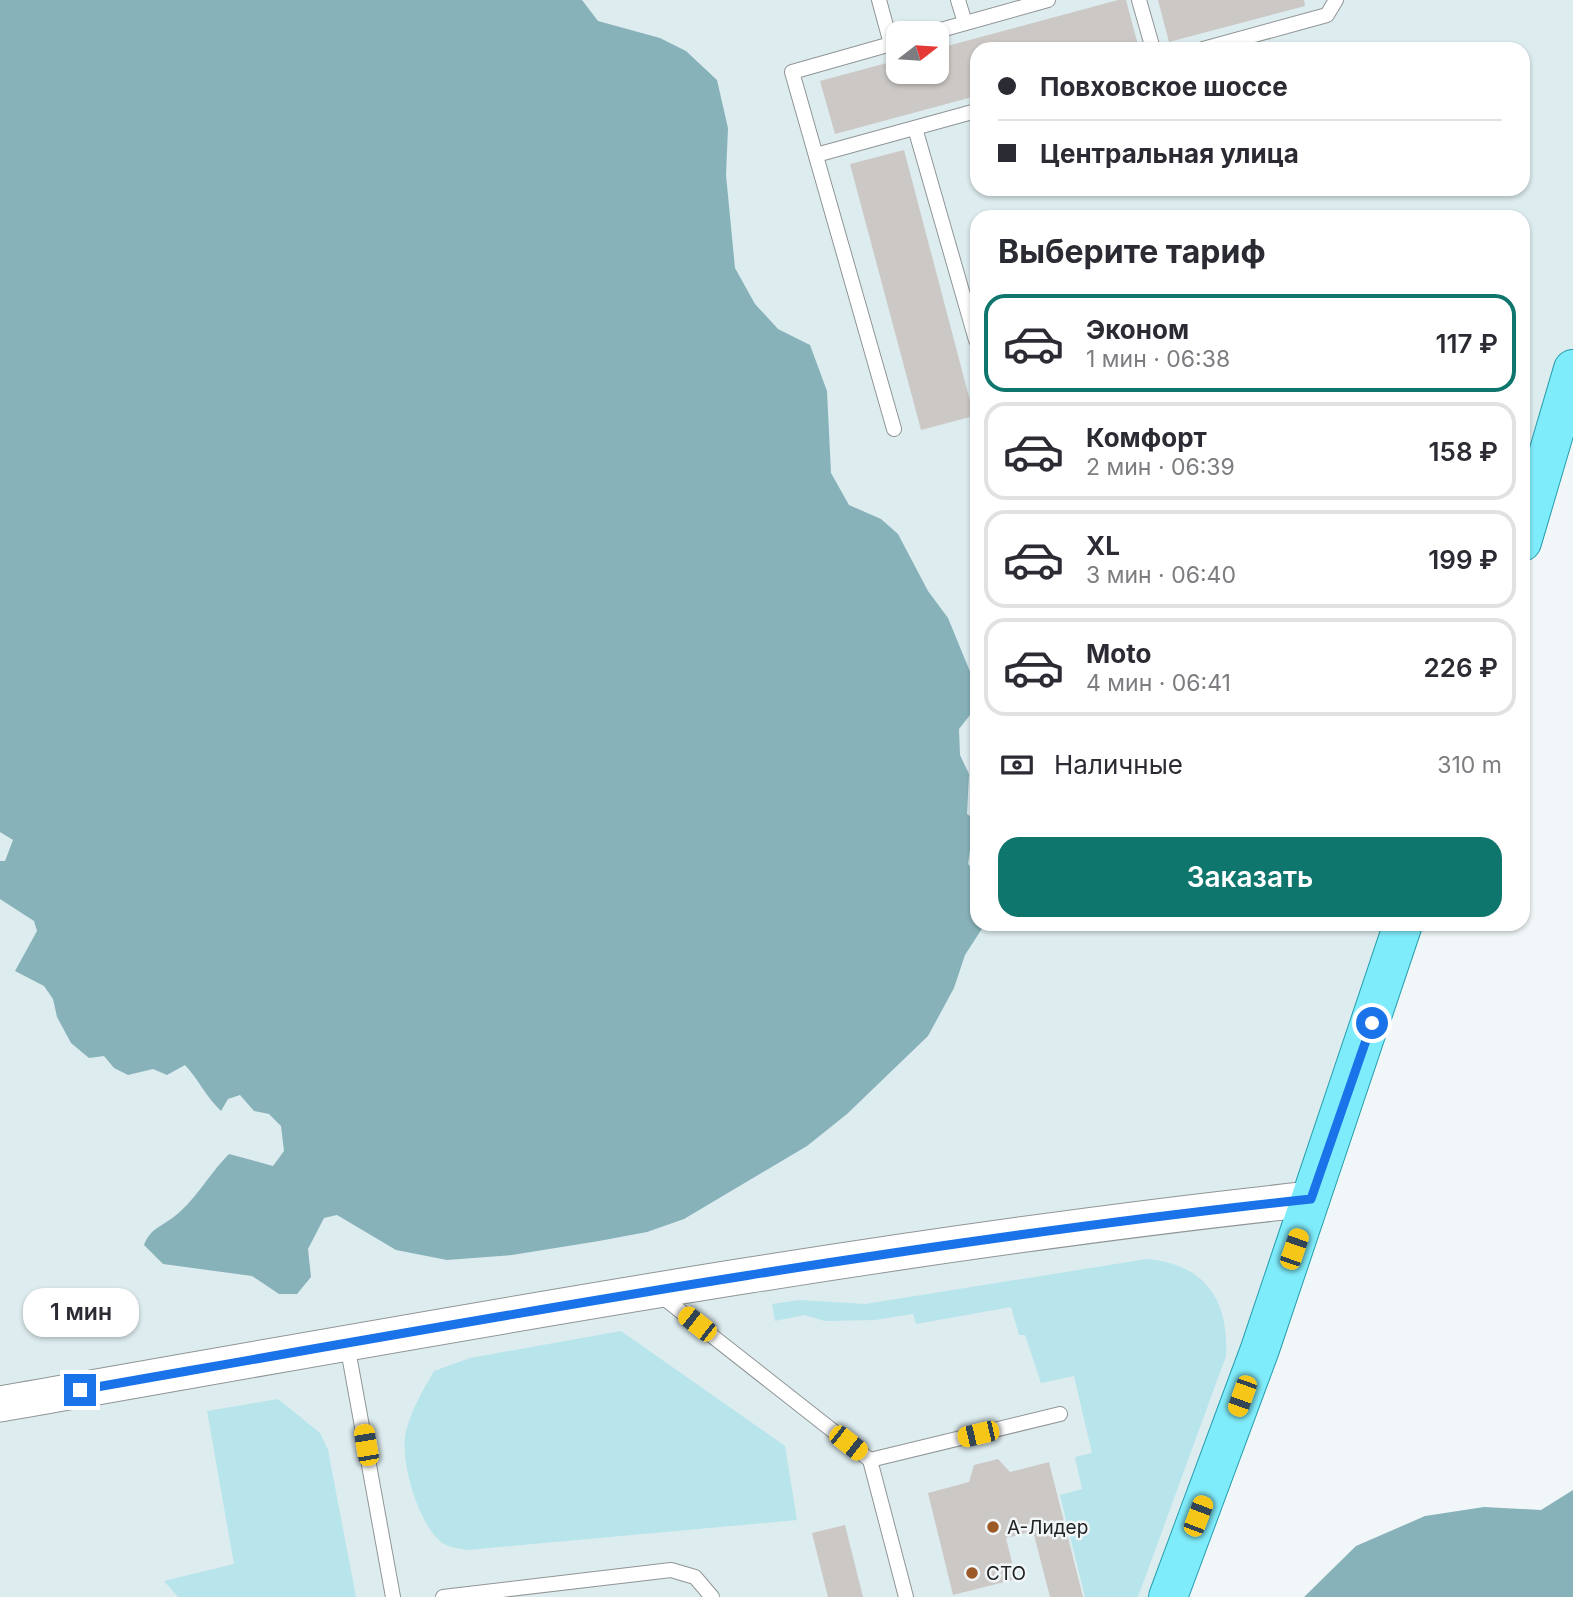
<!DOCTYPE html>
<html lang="ru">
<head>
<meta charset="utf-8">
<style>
  body { margin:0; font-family:Inter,sans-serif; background:#f2f2f3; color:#2b2b33; height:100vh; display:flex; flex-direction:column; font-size:26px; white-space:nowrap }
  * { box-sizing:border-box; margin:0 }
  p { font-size:23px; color:#7c7c81 }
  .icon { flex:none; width:38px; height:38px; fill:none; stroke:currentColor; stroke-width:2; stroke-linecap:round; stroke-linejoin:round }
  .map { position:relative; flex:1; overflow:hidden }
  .sheet { position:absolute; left:970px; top:210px; width:560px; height:721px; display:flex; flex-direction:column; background:#fff; border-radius:21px; box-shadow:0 2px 5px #0004 }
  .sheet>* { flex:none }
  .banner { position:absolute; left:970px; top:42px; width:560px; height:154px; border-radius:21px; box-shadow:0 2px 5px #0004; display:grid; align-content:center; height:154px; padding:0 28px; background:#fff }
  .needle { width:46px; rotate:73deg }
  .tools { position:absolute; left:886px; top:21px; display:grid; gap:14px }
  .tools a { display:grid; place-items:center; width:63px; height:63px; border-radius:14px; background:#fff; box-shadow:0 2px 5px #0004; font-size:35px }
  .end { position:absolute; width:32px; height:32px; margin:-16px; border:9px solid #1a73e8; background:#fff; box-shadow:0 0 0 4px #fff }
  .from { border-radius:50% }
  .bubble { position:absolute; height:49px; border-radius:21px; background:#fff; box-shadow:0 2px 5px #0004; font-size:23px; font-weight:600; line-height:49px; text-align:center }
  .car { position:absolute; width:21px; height:42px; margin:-21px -10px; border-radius:9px; box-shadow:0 0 5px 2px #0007; background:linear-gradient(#f5c518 24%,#345 0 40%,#f5c518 0 76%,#345 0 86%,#f5c518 0) }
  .banner b { display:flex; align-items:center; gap:24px; height:66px; font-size:26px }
  .banner b+b { border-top:2px solid #e1e1e2 }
  .banner i { width:18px; height:18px; background:#2b2b33 }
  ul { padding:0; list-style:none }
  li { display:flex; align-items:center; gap:21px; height:98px; margin:0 14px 10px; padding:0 14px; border:4px solid #e1e1e2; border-radius:21px }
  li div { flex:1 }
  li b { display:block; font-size:26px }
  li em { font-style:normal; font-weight:600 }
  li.on { border-color:#0f766e }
  li>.icon { width:63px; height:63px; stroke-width:1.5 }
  h2 { padding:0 28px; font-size:32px; line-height:84px }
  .pay { display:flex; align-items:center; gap:18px; height:77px; padding:0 28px; font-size:26px }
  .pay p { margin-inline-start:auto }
  .button { display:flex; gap:14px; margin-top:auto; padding:14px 28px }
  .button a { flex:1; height:80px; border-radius:21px; background:#0f766e; color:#fff; font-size:28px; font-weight:600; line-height:80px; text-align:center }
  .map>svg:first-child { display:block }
</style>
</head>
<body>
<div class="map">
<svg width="1573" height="1597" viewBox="0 0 1573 1597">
  <rect width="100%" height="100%" fill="#f1f7f8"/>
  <!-- built -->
  <path fill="#ddecef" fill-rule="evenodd" d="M0 0H1573V369L1523 542 1522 217H976V924H1403L1168 1597H0ZM898 33H936V72H898ZM976 49H1522V189H976Z"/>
  <!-- green -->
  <g fill="#b8e4eb">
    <path d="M1147 1259C1205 1264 1229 1300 1226 1356L1138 1597H1085L1060 1495 1082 1489 1075 1457 1092 1453 1074 1376 1041 1383 1025 1335H1019L1011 1307 916 1324 913 1314 875 1320 825 1321 804 1315 775 1321 772 1304 800 1300 865 1304Z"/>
    <path d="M621 1331 785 1446 797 1520 467 1550C458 1548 447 1547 441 1542 418 1523 399 1459 406 1431 412 1409 423 1390 434 1371L470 1358Z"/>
    <polygon points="278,1399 320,1433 328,1450 356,1597 178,1597 164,1581 234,1564 207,1411"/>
  </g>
  <!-- water -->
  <g fill="#88b2ba">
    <path d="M0 0H582L598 21 660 38 686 51 717 80 728 128 726 175 735 268 755 304 778 329 810 345 827 391 831 473 849 505 881 519 898 534 928 591 948 618 971 674 970 715 959 729 960 755 969 774 967 814 976 820V847L970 850 968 864 976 874V924H985L965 955 954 988 928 1036 847 1114 807 1146 684 1219 647 1232 599 1241 512 1255 447 1260 396 1250 337 1215 324 1218 308 1249 311 1277 297 1294H279L252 1276 163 1264 144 1245C150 1230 158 1228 171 1219 195 1202 208 1175 229 1154L273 1166 284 1151 281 1126 269 1114 254 1111 240 1095 228 1099 221 1111C206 1097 199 1080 185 1065L167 1075 153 1069 128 1075 114 1068 104 1056 89 1058 71 1043 57 1017 53 999 44 986 15 971 37 931 34 921 0 899V861H5L13 840 0 832Z"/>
    <polygon points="1573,1490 1573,1597 1304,1597 1356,1546 1425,1516 1484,1507 1541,1510"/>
  </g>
  <!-- building -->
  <g fill="#ccc8c5">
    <polygon points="1118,0 1126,0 1139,49 976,49 976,96 835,134 820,81 898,60 898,72 936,72 936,49"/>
    <polygon points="1158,0 1304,0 1305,6 1169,42"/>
    <polygon points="904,150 974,416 921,430 850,164"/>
    <polygon points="998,1459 1010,1472 1049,1462 1083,1597 1050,1597 1033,1531 1006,1538 1016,1579 953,1595 928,1493 969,1482 974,1465"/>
    <polygon points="845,1525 863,1597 828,1597 812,1533"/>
  </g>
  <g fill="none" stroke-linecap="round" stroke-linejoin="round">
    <defs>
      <g id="service">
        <polyline points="879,0 891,44"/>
        <polyline points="958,0 965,23"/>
        <polyline points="1139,0 1153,49"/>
        <polyline points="930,33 1048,0"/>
        <polyline points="1203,49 1327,15 1336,0"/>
        <polyline points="915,128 976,340"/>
        <polyline points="816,155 976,111"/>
        <polyline points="894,429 792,72 898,42"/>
        <polyline points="660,1295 870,1460 906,1597"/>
        <polyline points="347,1344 393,1597"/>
        <polyline points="870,1460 1060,1414"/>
        <polyline points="443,1597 671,1570 695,1577 712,1597"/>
      </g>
      <path id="tertiary" d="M0 1404C436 1328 871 1246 1311 1199"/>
      <g id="primary">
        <polyline points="1522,542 1573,369"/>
        <polyline points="1168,1597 1260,1349 1403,924"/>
      </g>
    </defs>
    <!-- service casing -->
    <use href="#service" stroke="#909596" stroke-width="16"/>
    <!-- tertiary casing -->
    <use href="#tertiary" stroke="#909596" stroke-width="37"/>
    <!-- primary casing -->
    <use href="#primary" stroke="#279eae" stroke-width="40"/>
    <!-- service -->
    <use href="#service" stroke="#fff" stroke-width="14"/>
    <!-- tertiary -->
    <use href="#tertiary" stroke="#fff" stroke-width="35"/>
    <!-- primary -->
    <use href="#primary" stroke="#7fecfb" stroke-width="38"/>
  </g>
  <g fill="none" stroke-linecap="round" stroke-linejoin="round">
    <!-- route -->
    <path stroke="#1a73e8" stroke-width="9" d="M80 1390C489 1318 898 1243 1311 1199L1372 1023"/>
  </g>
  <!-- markers -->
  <g fill="#9c5a28" stroke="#f1f7f8" stroke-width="2.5">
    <circle cx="993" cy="1527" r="7"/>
    <circle cx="972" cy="1573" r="7"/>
  </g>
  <g text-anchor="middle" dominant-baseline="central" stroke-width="5" stroke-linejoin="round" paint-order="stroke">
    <!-- poi labels -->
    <g font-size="19" fill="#222424" stroke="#f1f7f8" text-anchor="start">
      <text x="1007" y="1527">А-Лидер</text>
      <text x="986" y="1573">СТО</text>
    </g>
  </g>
</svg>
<div class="tools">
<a><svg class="needle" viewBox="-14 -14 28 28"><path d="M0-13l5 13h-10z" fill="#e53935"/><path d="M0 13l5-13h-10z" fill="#7c7c81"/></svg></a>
</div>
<i class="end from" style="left:1372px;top:1023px"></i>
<i class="end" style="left:80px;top:1390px"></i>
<div class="bubble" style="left:23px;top:1288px;width:116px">1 мин</div>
<i class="car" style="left:1294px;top:1249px;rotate:19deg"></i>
<i class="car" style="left:697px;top:1324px;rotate:308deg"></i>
<i class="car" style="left:1242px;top:1396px;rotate:200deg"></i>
<i class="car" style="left:978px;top:1434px;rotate:257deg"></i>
<i class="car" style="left:848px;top:1443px;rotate:128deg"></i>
<i class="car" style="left:366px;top:1445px;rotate:350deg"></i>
<i class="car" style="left:1198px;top:1516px;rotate:21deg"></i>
<div class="banner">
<b><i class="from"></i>Повховское шоссе</b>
<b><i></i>Центральная улица</b>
</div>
<section class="sheet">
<h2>Выберите тариф</h2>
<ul>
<li class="on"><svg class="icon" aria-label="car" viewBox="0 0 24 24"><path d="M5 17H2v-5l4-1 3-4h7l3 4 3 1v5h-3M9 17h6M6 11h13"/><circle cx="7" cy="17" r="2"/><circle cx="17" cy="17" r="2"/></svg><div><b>Эконом</b><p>1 мин · 06:38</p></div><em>117 ₽</em></li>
<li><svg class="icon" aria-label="car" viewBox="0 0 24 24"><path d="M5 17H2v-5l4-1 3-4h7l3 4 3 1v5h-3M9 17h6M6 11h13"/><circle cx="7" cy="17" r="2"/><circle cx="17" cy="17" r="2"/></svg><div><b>Комфорт</b><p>2 мин · 06:39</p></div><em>158 ₽</em></li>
<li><svg class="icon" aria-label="car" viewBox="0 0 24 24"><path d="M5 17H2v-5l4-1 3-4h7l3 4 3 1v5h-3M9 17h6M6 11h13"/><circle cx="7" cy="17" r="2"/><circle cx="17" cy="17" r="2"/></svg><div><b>XL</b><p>3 мин · 06:40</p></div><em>199 ₽</em></li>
<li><svg class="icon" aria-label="car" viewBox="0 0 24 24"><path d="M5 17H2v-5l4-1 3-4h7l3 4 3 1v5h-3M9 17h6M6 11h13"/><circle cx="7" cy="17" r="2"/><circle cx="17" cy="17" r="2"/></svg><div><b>Moto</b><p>4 мин · 06:41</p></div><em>226 ₽</em></li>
</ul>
<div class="pay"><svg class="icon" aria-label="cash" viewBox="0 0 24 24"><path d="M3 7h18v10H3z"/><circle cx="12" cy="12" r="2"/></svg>Наличные<p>310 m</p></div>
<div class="button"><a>Заказать</a></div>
</section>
</div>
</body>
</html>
